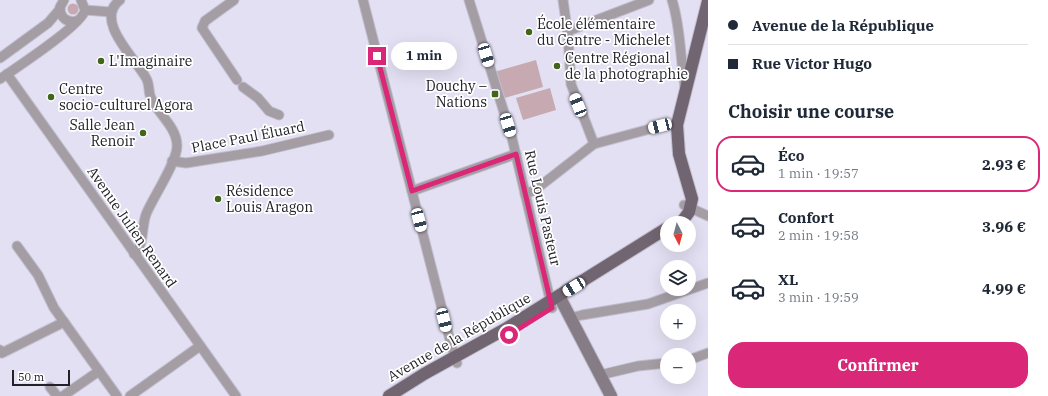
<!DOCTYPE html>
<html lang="fr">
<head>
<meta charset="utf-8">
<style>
  body { margin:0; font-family:"IBM Plex Serif",serif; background:#f6f6f7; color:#1f2937; height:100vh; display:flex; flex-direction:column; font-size:15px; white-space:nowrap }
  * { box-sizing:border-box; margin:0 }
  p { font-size:13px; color:#747a83 }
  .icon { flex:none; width:22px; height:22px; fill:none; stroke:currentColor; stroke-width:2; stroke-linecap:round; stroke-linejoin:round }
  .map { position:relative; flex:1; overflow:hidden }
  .panel { display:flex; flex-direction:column; background:#fff; width:340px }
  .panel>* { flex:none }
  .hud { display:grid; align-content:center; height:88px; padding:0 20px; background:#fff }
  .needle { width:26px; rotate:174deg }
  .controls { position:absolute; left:660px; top:216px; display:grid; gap:8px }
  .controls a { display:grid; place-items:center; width:36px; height:36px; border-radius:50%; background:#fff; box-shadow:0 4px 16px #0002; font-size:20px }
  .scale { position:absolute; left:12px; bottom:10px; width:58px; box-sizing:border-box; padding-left:4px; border:2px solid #222128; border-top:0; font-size:11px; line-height:14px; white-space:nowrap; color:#222128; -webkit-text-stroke:3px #fff; paint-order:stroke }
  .end { position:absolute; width:18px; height:18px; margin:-9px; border:5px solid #db2777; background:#fff; box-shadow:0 0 0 2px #fff }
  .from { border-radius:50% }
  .bubble { position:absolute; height:28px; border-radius:14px; background:#fff; box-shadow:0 4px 16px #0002; font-size:13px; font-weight:700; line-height:28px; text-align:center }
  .car { position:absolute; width:12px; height:24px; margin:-12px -6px; border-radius:5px; box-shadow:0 0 3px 1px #0007; background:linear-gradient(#fff 24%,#345 0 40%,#fff 0 76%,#345 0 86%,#fff 0) }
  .hud b { display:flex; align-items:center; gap:14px; height:38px; font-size:15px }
  .hud b+b { border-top:1px solid #e0e1e3 }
  .hud i { width:10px; height:10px; background:#1f2937 }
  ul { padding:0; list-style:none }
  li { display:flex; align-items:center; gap:12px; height:56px; margin:0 8px 6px; padding:0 12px; border:2px solid transparent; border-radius:16px }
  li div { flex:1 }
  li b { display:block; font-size:15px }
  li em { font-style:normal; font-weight:700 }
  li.on { border-color:#db2777 }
  li>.icon { width:36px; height:36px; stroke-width:1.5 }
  h2 { padding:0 20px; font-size:18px; line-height:48px }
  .primary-button { display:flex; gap:8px; margin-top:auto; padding:8px 20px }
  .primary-button a { flex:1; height:46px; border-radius:16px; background:#db2777; color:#fff; font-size:16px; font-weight:700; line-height:46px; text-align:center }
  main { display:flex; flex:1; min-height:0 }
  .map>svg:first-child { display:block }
</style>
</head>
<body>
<main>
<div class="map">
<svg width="708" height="396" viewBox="0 0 708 396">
  <rect width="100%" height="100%" fill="#e3e0f3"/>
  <!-- green -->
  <g fill="#c6a9b1">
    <circle cx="73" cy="9" r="5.5"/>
    <polygon points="536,60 543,87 501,99 494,72"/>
    <polygon points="550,88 556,110 523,120 516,98"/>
  </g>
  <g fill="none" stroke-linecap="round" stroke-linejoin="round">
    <defs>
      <g id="street">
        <path d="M64 0 60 7C60 18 67 23 77 21"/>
        <path d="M120 0C93 20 136 59 146 78 150 84 148 92 151 98 158 114 177 127 177 146 177 162 154 196 147 212 141 224 145 246 134 254"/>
        <polyline points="234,0 205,21 202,28 237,80"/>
        <polyline points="363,0 452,348 457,363"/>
        <polyline points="469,0 512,138 552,308"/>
        <polyline points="563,0 568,36 571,84 594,144"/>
        <path d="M672 0C681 28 680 58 685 87"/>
        <polyline points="85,10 111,12"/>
        <polyline points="568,31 649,0"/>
        <polyline points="0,58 48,23 60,9"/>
        <polyline points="7,74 236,396"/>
        <path d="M0 79C16 68 83 24 85 10L81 0"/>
        <polyline points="243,87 258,98 269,111 279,115"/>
        <polyline points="172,161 186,163 262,151 329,135"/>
        <polyline points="412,191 516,154"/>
        <polyline points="525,194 535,190 594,144 661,126 677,125"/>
        <polyline points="684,205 708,216"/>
        <polyline points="17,246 38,275 54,308 117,396"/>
        <polyline points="570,318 582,315 648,304 708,283"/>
        <polyline points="0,350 2,353 64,322"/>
        <polyline points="689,360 708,353"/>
        <polyline points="600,375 638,366 667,363"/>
        <polyline points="50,387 57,396"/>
        <polyline points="63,396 99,371"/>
        <polyline points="130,396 200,346"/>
      </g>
      <polyline id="secondary" points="559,296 611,396"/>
      <g id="primary">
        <polyline points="681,223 689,212 692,199 679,154 677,125 708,1"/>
        <polyline points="389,396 424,374 507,328 667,228"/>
      </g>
    </defs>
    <!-- street casing -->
    <use href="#street" stroke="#c0bece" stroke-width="11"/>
    <!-- secondary casing -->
    <use href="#secondary" stroke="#c0bece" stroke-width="14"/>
    <!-- primary casing -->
    <use href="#primary" stroke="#c0bece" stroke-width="14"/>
    <!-- street -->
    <use href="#street" stroke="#a49da4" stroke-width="9"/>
    <!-- secondary -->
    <use href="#secondary" stroke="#867c85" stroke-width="12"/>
    <!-- primary -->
    <use href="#primary" stroke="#706570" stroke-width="12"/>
  </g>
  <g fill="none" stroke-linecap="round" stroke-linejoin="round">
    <!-- route -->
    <polyline stroke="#db2777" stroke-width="5" points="377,56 412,191 516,154 552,308 509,335"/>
  </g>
  <!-- markers -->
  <g fill="#42651c" stroke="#fff" stroke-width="1.5">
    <circle cx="529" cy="32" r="4"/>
    <circle cx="101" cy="61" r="4"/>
    <circle cx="557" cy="66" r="4"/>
    <rect x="491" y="90" width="8" height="8" rx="2"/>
    <circle cx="51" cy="97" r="4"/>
    <circle cx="143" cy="133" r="4"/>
    <circle cx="218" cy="199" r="4"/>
  </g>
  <g text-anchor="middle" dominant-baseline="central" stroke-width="3.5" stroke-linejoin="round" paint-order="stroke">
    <!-- poi labels -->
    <g font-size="14" fill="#222128" stroke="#fff" text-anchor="start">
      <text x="537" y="24">École élémentaire<tspan x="537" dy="16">du Centre - Michelet</tspan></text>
      <text x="565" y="58">Centre Régional<tspan x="565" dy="16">de la photographie</tspan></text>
      <text x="109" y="61">L'Imaginaire</text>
      <text x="487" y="86" text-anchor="end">Douchy –<tspan x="487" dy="16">Nations</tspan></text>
      <text x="59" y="89">Centre<tspan x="59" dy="16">socio-culturel Agora</tspan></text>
      <text x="135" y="125" text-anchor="end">Salle Jean<tspan x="135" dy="16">Renoir</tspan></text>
      <text x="226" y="191">Résidence<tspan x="226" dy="16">Louis Aragon</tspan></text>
    </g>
    <!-- street labels -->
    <g font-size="14" fill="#222128" stroke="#fff">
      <text transform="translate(248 137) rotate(-11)">Place Paul Éluard</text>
      <text transform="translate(543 208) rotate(77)">Rue Louis Pasteur</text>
      <text transform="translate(132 227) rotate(55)">Avenue Julien Renard</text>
      <text transform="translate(459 337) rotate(-30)">Avenue de la République</text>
    </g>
  </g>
</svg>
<div class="controls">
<a><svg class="needle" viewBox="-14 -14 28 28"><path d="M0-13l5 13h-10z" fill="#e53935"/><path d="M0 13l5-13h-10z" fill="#747a83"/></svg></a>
<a><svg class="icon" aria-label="layers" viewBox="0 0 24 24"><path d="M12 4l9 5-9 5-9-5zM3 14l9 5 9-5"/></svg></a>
<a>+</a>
<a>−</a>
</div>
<div class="scale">50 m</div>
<i class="end from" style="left:509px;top:335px"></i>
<i class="end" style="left:377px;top:56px"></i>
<div class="bubble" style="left:391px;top:42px;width:66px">1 min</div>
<i class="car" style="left:486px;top:55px;rotate:163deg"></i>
<i class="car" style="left:578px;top:105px;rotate:338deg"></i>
<i class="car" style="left:508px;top:125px;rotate:163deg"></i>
<i class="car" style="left:660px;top:126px;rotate:256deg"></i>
<i class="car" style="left:419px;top:220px;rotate:165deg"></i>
<i class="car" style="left:574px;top:287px;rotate:239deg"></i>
<i class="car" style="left:444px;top:320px;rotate:166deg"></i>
</div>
<section class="panel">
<div class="hud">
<b><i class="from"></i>Avenue de la République</b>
<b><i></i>Rue Victor Hugo</b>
</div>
<h2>Choisir une course</h2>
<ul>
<li class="on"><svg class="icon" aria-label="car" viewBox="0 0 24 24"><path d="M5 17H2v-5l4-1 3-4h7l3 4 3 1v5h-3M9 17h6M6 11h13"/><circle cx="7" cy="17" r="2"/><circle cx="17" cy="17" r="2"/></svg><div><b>Éco</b><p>1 min · 19:57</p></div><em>2.93 €</em></li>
<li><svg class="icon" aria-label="car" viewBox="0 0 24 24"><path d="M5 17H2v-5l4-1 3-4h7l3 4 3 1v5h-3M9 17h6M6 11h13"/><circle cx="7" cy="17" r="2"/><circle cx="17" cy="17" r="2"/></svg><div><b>Confort</b><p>2 min · 19:58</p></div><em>3.96 €</em></li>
<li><svg class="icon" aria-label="car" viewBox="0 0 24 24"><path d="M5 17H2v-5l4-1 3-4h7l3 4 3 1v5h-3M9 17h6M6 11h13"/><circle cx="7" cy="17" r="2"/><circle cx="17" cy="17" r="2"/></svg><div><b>XL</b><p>3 min · 19:59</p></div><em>4.99 €</em></li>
</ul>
<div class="primary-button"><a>Confirmer</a></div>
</section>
</main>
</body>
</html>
